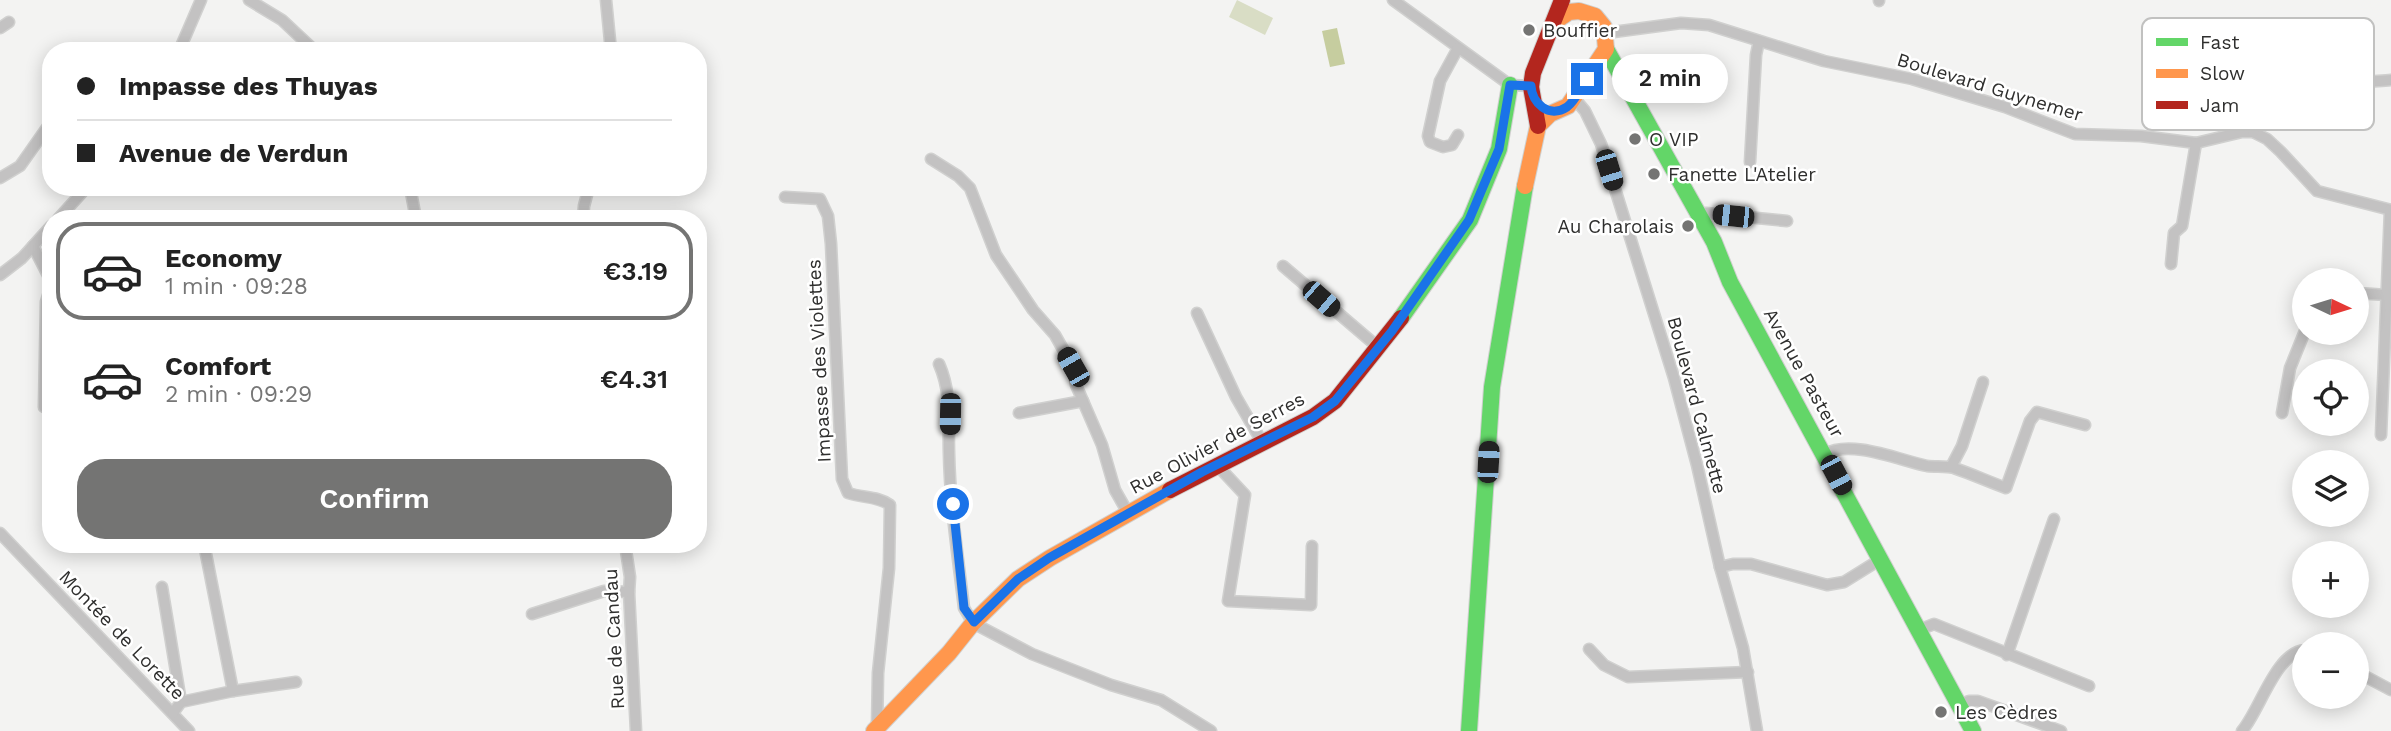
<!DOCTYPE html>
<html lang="en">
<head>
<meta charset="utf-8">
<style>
  body { margin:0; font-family:"Work Sans",sans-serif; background:#f6f6f6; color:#222; height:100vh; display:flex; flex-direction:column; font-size:26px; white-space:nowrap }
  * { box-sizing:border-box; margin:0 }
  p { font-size:23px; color:#767676 }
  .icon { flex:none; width:38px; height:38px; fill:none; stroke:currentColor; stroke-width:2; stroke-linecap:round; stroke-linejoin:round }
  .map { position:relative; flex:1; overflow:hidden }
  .side { position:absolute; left:42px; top:210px; width:665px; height:343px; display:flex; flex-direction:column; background:#fff; border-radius:28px; box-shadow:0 4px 18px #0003 }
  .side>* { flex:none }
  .hud { position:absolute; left:42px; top:42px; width:665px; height:154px; border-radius:28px; box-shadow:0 4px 18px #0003; display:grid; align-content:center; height:154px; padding:0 35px; background:#fff }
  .needle { width:46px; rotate:94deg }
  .buttons { position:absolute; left:2292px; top:268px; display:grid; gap:14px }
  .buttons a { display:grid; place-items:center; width:77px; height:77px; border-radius:50%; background:#fff; box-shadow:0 4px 18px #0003; font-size:35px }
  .end { position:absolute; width:32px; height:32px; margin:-16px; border:9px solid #1a73e8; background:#fff; box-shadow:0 0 0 4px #fff }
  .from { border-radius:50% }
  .bubble { position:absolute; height:49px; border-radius:24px; background:#fff; box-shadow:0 4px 18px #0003; font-size:23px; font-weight:600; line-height:49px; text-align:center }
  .car { position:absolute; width:21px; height:42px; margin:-21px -10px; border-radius:9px; box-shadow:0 0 5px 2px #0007; background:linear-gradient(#222 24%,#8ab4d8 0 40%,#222 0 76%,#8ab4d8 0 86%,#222 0) }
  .hud b { display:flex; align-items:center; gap:24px; height:66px; font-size:26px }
  .hud b+b { border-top:2px solid #e0e0e0 }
  .hud i { width:18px; height:18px; background:#222 }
  ul { padding:12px 0 0; list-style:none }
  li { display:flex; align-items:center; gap:21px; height:98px; margin:0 14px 10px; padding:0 21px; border:4px solid transparent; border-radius:28px }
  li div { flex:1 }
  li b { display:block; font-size:26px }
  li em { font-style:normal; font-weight:600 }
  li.on { border-color:#747473 }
  li>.icon { width:63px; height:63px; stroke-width:1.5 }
  .cta { display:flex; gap:14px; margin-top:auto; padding:14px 35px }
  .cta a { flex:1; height:80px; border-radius:28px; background:#747473; color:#fff; font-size:28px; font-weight:600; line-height:80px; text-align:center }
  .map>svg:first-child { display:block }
</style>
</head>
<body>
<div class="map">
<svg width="2391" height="731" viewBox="0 0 2391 731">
  <rect width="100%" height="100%" fill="#f3f3f2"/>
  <!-- green -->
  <polygon fill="#d9ddc5" points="1237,0 1273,18 1265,35 1229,17"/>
  <!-- water -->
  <polygon fill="#c6cd9f" points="1337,28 1345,64 1330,67 1322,31"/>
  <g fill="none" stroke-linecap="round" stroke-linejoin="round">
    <defs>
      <g id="street">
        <polyline points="249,0 282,20 315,51"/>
        <polyline points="606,0 611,51"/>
        <polyline points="1393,0 1510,85 1531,86"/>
        <polyline points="1879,1 1879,0"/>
        <polyline points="0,28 9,22"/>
        <polyline points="1606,33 1681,23 1709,25 1824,61 1912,79 2005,107 2075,134 2141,136 2196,143 2242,132 2253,132 2267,139 2281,152 2317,191 2391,210"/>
        <polyline points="1458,48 1440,81 1428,136 1430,142 1443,147 1452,145 1458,135"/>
        <polyline points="179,51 201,0"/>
        <polyline points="1574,98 1585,111 1601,144 1674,378 1697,465 1720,567 1743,648 1757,731"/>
        <path d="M2253 132C2254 127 2255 121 2258 117 2278 85 2357 83 2391 80"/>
        <polyline points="931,159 958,176 970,188 996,255 1033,310 1055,335 1073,367 1076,385 1102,445 1115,490 1128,513"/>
        <polyline points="1750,162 1756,55 1759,41"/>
        <polyline points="0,178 20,166 51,122"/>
        <polyline points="410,187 416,219"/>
        <path d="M785 197 820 199 828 216 831 244 842 479 848 493C862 498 878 496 890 505L889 568 878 673 877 729"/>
        <polyline points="1699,217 1706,213 1787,221"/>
        <polyline points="58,219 87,187"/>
        <polyline points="583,219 584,206 589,187"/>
        <polyline points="33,246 51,281"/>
        <polyline points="2171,264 2174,233 2182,226 2196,143"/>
        <polyline points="1283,266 1379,348"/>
        <polyline points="0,275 22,258 51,226"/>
        <polyline points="2357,293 2387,295"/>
        <polyline points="1197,313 1236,397 1262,442"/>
        <path d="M939 364C952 393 948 423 949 453 950 505 958 557 964 608L973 623 1032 654 1111 685 1161 700 1211 731"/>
        <polyline points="44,407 46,302 51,286"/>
        <polyline points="1019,413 1083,401"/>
        <polyline points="2282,413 2290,368 2305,331"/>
        <polyline points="2381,435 2390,210"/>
        <path d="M1825 454C1851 439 1899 460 1927 466 1936 467 1946 466 1954 468 1972 474 1989 482 2006 488L2030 421 2037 412 2085 425"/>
        <polyline points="1217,465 1245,495 1228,601 1311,605 1312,546"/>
        <polyline points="1951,467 1962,446 1983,382"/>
        <polyline points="0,533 189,731"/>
        <polyline points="204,544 233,691"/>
        <polyline points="625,544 630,577 629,592 636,731"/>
        <polyline points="1720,567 1733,564 1751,564 1827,585 1844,582 1881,559"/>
        <polyline points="162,587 181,702"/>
        <polyline points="532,614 604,591 629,592"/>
        <polyline points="1919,630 1934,624 2089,686"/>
        <polyline points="1589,649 1604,665 1628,677 1748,672"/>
        <polyline points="2007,655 2054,519"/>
        <polyline points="2357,672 2391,690"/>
        <polyline points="1959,705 1969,701 1978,701 2061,731"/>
        <polyline points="173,713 181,702 233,691 296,682"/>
        <path d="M2242 731C2260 710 2276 652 2305 650"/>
      </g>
      <g id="fast">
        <polyline points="1606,49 1714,242 1730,282 1973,731"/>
        <polyline points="1401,318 1470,220 1499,149 1510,85"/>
        <polyline points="1469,731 1492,387 1525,186"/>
      </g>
      <g id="slow">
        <polyline points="1525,186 1538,126 1550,114 1568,106 1606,49 1604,27 1595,16 1579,11 1569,12 1557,20"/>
        <polyline points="874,731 949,653 973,623 1018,579 1050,558 1170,490"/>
      </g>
      <g id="jam">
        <polyline points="1538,126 1531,87 1533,73 1562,0"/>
        <polyline points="1170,490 1313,417 1335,401 1401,318"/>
      </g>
    </defs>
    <!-- street casing -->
    <use href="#street" stroke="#d0d0cf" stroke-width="13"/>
    <!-- fast casing -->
    <use href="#fast" stroke="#d0d0cf" stroke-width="18"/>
    <!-- slow casing -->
    <use href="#slow" stroke="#d0d0cf" stroke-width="18"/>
    <!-- jam casing -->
    <use href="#jam" stroke="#d0d0cf" stroke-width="18"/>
    <!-- street -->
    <use href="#street" stroke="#c3c2c2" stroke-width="10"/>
    <!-- fast -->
    <use href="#fast" stroke="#63d668" stroke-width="16"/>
    <!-- slow -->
    <use href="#slow" stroke="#ff974d" stroke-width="16"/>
    <!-- jam -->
    <use href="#jam" stroke="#b3261e" stroke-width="16"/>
  </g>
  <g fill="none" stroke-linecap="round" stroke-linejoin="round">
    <!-- route -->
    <path stroke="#1a73e8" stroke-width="9" d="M953 504 964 608 974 622 1018 579 1049 558 1202 472 1313 417 1335 401 1392 331 1469 220 1499 149 1510 85 1531 86C1532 103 1549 119 1567 107 1575 101 1581 88 1587 79"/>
  </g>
  <!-- markers -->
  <g fill="#747473" stroke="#fff" stroke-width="2.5">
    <circle cx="1529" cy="30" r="7"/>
    <circle cx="1635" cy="139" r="7"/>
    <circle cx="1654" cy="174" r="7"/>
    <circle cx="1688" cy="226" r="7"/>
    <circle cx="1941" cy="712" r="7"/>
  </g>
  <g text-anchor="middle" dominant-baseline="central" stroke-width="5" stroke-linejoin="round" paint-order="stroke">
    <!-- poi labels -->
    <g font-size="19" fill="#2f2f2e" stroke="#fff" text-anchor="start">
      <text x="1543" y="30">Bouffier</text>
      <text x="1649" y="139">O VIP</text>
      <text x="1668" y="174">Fanette L'Atelier</text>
      <text x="1674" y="226" text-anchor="end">Au Charolais</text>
      <text x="1955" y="712">Les Cèdres</text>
    </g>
    <!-- street labels -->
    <g font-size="19" fill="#2f2f2e" stroke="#fff">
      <text transform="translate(1990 87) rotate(17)">Boulevard Guynemer</text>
      <text transform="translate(819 361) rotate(-93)">Impasse des Violettes</text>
      <text transform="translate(1804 373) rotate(61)">Avenue Pasteur</text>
      <text transform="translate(1697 405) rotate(75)">Boulevard Calmette</text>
      <text transform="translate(1217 443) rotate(-28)">Rue Olivier de Serres</text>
      <text transform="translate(122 635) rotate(46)">Montée de Lorette</text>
      <text transform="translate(614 639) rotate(-93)">Rue de Candau</text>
    </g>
  </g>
  <!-- legend -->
  <rect x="2142" y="18" width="232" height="112" rx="10" fill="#fff" stroke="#c1c1c0" stroke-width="2"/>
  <rect x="2156" y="38" width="32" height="8" fill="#63d668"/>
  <rect x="2156" y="69" width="32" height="9" fill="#ff974d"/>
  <rect x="2156" y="101" width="32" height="8" fill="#b3261e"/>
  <g font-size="19" fill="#2f2f2e">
    <text x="2200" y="49">Fast</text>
    <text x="2200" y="80">Slow</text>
    <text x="2200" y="112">Jam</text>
  </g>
</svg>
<div class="buttons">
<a><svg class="needle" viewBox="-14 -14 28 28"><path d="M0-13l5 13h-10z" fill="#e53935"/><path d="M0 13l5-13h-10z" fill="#767676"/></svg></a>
<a><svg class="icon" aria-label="locate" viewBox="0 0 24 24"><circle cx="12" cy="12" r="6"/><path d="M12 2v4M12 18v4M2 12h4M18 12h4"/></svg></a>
<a><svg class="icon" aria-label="layers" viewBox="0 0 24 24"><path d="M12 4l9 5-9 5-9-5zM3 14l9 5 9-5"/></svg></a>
<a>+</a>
<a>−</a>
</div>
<i class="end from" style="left:953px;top:504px"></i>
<i class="end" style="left:1587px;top:79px"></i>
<div class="bubble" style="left:1612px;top:54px;width:116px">2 min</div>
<i class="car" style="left:1609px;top:170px;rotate:163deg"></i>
<i class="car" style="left:1733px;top:216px;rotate:276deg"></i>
<i class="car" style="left:1321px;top:299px;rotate:131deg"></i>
<i class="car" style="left:1073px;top:367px;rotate:330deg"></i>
<i class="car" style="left:950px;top:414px;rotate:181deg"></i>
<i class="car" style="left:1488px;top:462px;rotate:3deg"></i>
<i class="car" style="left:1836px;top:475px;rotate:152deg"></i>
<div class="hud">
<b><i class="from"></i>Impasse des Thuyas</b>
<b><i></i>Avenue de Verdun</b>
</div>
<section class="side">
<ul>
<li class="on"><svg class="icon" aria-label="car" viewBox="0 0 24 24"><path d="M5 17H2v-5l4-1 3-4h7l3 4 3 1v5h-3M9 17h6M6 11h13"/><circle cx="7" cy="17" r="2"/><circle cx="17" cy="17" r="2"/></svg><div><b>Economy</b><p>1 min · 09:28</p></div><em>€3.19</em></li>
<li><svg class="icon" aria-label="car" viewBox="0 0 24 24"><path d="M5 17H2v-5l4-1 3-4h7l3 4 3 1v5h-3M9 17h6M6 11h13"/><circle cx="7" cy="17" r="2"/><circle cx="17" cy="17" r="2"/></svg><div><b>Comfort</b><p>2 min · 09:29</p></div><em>€4.31</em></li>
</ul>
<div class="cta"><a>Confirm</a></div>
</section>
</div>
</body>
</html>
